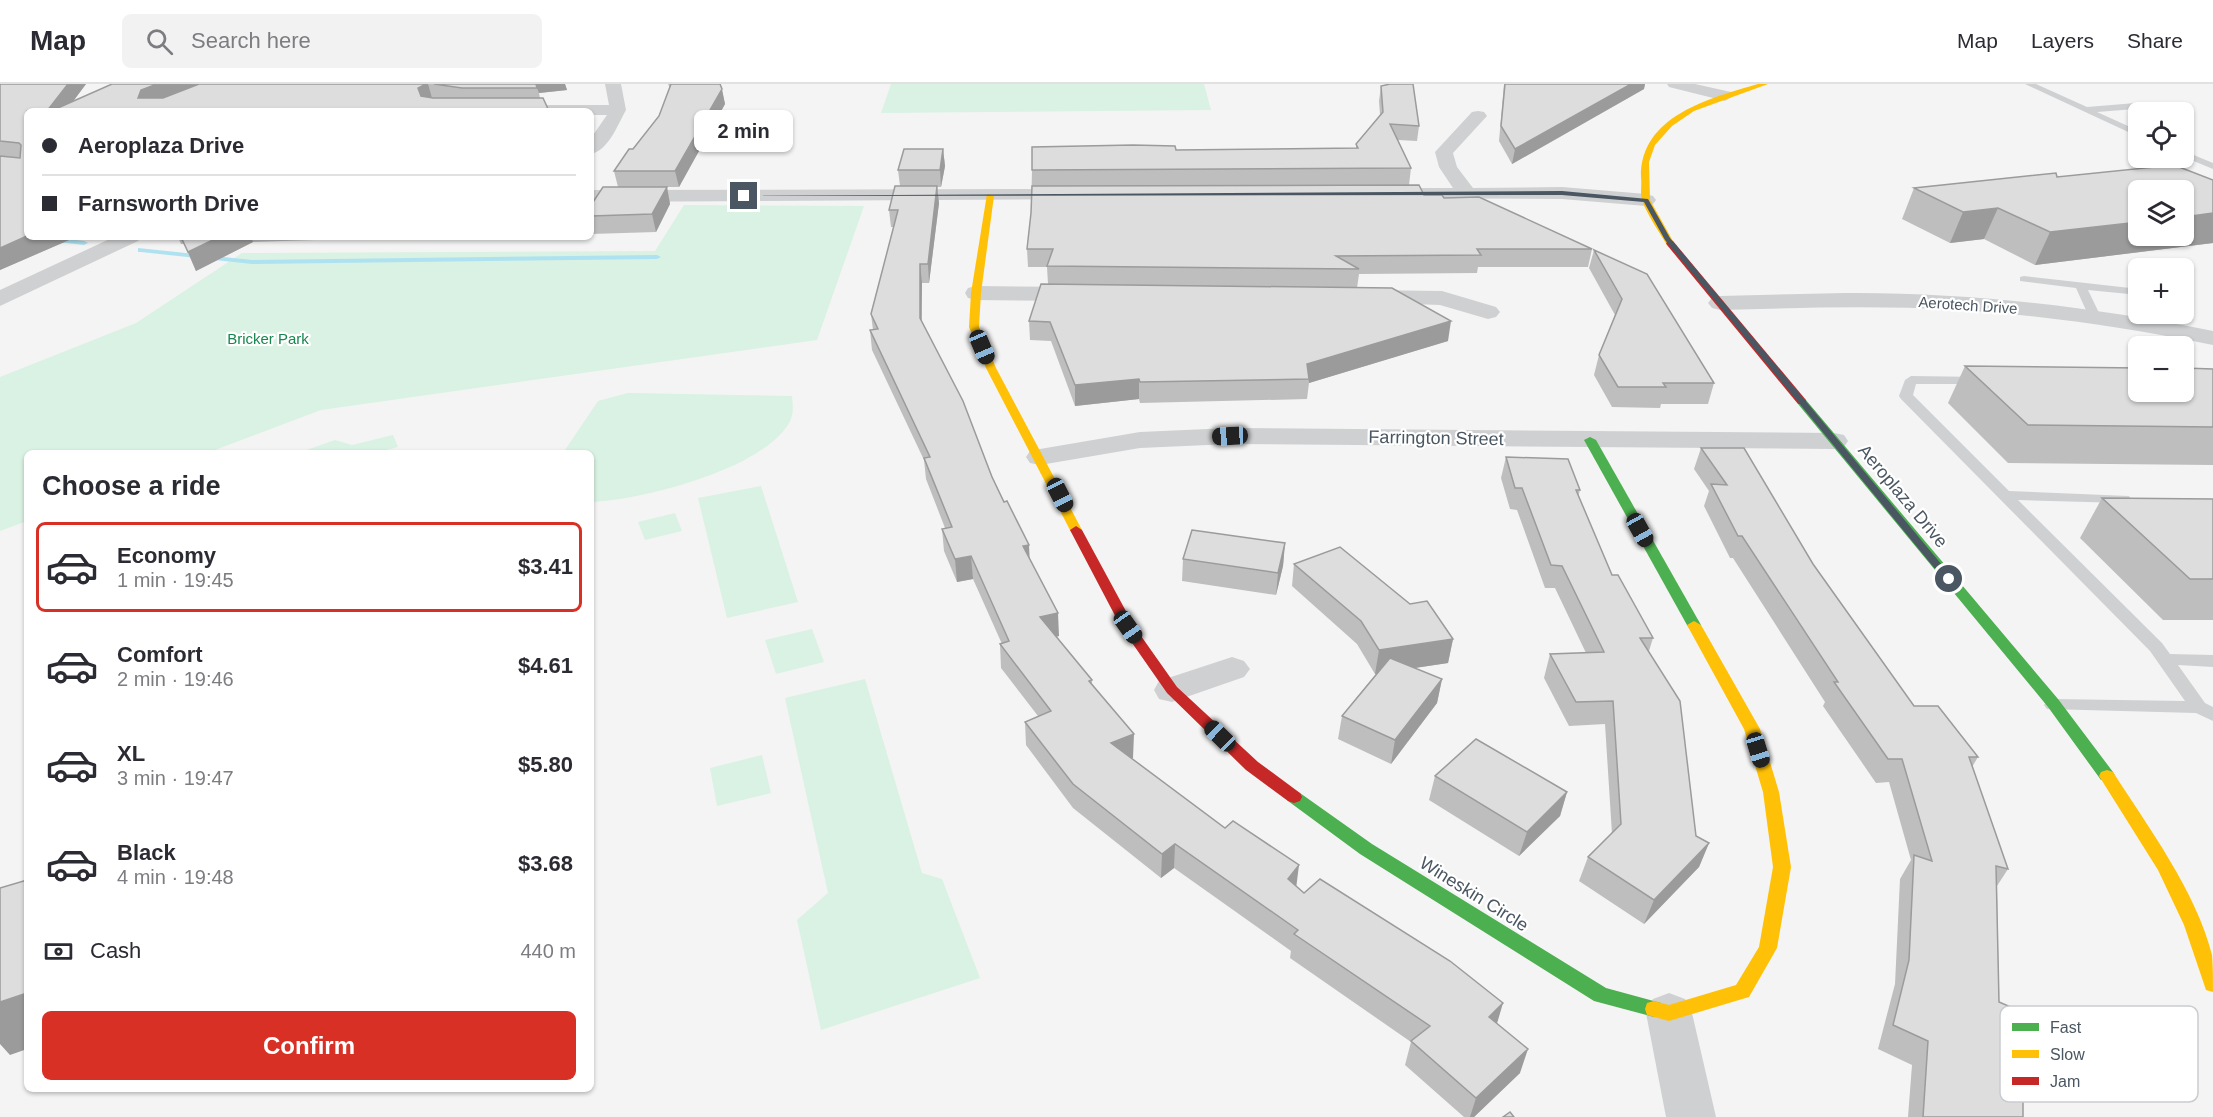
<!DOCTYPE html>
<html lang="en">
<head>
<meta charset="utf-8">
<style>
  body { margin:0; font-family:Helvetica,sans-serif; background:#f2f2f3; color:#2b2b33; height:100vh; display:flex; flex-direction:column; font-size:22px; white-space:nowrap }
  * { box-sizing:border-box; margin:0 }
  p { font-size:20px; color:#7c7c81 }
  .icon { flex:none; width:33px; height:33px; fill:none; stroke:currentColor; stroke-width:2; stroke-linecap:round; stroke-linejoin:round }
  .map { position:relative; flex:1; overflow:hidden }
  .side { position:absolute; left:24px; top:366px; width:570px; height:642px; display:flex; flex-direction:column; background:#fff; border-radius:9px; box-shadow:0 2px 4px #0004 }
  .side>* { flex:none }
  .hud { position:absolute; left:24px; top:24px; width:570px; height:132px; border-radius:9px; box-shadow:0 2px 4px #0004; display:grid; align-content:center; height:132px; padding:0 18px; background:#fff }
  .fabs { position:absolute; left:2128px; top:18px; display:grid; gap:12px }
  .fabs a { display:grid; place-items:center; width:66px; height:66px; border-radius:9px; background:#fff; box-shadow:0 2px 4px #0004; font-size:30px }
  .end { position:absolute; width:27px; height:27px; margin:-14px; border:8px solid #4a5661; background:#fff; box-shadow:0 0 0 3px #fff }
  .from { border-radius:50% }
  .bubble { position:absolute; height:42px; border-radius:9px; background:#fff; box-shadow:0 2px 4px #0004; font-size:20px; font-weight:800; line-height:42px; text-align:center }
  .car { position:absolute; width:18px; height:36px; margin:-18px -9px; border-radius:8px; box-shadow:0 0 4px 2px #0007; background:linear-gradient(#222 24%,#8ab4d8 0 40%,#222 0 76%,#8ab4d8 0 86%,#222 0) }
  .hud b { display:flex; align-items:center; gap:21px; height:57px; font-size:22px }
  .hud b+b { border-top:2px solid #e1e1e2 }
  .hud i { width:15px; height:15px; background:#2b2b33 }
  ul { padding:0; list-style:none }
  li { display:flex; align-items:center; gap:18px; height:90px; margin:0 12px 9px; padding:0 6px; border:3px solid transparent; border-radius:9px }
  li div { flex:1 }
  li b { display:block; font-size:22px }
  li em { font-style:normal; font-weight:800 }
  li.on { border-color:#d93025 }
  li>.icon { width:54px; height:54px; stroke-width:1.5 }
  h2 { padding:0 18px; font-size:27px; line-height:72px }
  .pay { display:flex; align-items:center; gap:15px; height:66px; padding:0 18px; font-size:22px }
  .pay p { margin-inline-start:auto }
  .button { display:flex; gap:12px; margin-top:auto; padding:12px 18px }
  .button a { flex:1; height:69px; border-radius:9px; background:#d93025; color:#fff; font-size:24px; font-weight:800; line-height:69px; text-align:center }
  header { display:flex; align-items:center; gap:36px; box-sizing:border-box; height:84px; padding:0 30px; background:#fff; border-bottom:2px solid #e1e1e2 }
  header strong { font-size:28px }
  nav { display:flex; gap:33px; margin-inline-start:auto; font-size:21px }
  .search { width:420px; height:54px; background:#f2f2f3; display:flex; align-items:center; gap:15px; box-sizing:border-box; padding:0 21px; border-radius:9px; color:#7c7c81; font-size:22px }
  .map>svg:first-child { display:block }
</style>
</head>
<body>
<header>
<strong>Map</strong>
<div class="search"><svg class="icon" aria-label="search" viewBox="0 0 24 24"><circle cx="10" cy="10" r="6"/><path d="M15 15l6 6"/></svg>Search here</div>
<nav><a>Map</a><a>Layers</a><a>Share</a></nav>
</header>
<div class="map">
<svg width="2213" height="1033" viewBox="0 0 2213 1033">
  <rect width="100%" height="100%" fill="#f4f4f4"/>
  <!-- green -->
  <g fill="#d9f2e3">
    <polygon points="891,0 1204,0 1211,26 881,29"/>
    <polygon points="684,121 864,122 817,256 321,326 207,369 27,369 27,437 0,447 0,293 136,239 242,169 655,167"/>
    <path d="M628 309 792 312C793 321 794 331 789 339 763 385 642 416 591 418V369H563L598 317Z"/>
    <polygon points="393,351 398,363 373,369 298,369 335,356 352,361"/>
    <polygon points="761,402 798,518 727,534 698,414"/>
    <polygon points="675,429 682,447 645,456 638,438"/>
    <polygon points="812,545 824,578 776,590 765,556"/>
    <polygon points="865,595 922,789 942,795 980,894 821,946 797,836 828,809 785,614"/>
    <polygon points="762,671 771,709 717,722 710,684"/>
  </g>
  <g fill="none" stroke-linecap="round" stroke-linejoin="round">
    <!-- stream -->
    <g fill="#aee2f0" fill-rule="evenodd">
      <polygon points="27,153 51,153 84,157 88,159 84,161 31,155"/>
      <polygon points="138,164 252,176 657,171 661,173 657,175 252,180 141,168 138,168"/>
    </g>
    <!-- lane -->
    <g fill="#ced0d2" fill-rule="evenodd">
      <polygon points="2025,0 2036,0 2087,23 2148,18 2152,21 2148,24 2097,28 2139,47 2139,53"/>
      <polygon points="2184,67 2213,79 2213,85 2184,73"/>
      <polygon points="2024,192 2139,205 2139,211 2088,206 2101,233 2095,237 2089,233 2076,204 2020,197 2020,193"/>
      <polygon points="1911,292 1984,293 1985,296 1979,300 1916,300 1913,311 2009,407 2129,412 2131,415 2124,419 2018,416 2162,559 2170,570 2213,571 2213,583 2178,581 2205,619 2213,623 2213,637 2196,629 2047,625 2044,621 2047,617 2053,615 2185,617 2150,567 1901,315 1899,312 1905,296"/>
    </g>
    <!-- street -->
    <g fill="#ced0d2" fill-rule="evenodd">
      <path d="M605 0H621L626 26C618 40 609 66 591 70V54L607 31H591V27L495 26 497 22 503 21H609Z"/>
      <polygon points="1667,0 1695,0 1731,8 1733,12 1725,17 1669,3"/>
      <polygon points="1478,27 1484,28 1487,32 1453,69 1457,83 1473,104 1562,103 1646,110 1653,112 1656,116 1653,120 1646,122 1562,115 1372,114 1369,110 1372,106 1379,104 1453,104 1439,83 1435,68 1472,28"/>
      <polygon points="1075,105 1082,107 1085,111 1082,115 591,118 591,106"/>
      <polygon points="114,153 142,153 138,157 0,222 0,206"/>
      <polygon points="976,202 1082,203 1090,205 1093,210 1090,215 1082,217 976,216 968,214 965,209 968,204"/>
      <polygon points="1364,206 1442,207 1496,223 1500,228 1496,233 1488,235 1440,221 1356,218 1352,213 1356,208"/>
      <path d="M1845 209C1969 208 2091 223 2213 247V261C2128 244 2043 231 1956 226 1878 221 1799 224 1720 226L1712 224 1708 219 1712 214 1720 212Z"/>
      <polygon points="1230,344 1834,349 1844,351 1848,357 1844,363 1834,365 1230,360 1140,364 1040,381 1030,379 1026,373 1030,367 1040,365 1140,348"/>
      <polygon points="1232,573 1244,577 1250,585 1244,593 1172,618 1159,615 1154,606 1159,597"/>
      <polygon points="1669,909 1685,915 1692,929 1716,1033 1666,1033 1646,929 1653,915"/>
    </g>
    <!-- fast -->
    <g fill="#4caf50" fill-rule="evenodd">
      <polygon points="1802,315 1806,316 2058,615 2113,688 2115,692 2113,696 2101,696 2048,623 1798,320 1798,316"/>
      <polygon points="1590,353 1596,356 1701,541 1699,544 1689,544 1687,541 1584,356"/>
      <polygon points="1294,707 1300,709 1372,760 1606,904 1661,919 1663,925 1661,931 1654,933 1594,917 1360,770 1288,717 1286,713 1288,709"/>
    </g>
    <!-- slow -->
    <g fill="#ffc107" fill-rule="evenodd">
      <path d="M1758 0H1768L1694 27 1672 42 1655 61 1649 78 1650 116 1674 159 1667 161C1660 149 1646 129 1642 116 1640 110 1642 100 1641 93 1640 32 1710 14 1758 0Z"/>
      <polygon points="987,110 994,112 981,209 979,243 996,284 1082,446 1080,449 1072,449 1070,446 986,284 969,243 971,209"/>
      <polygon points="1694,537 1701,541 1760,645 1779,708 1791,783 1777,864 1749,913 1669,937 1647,931 1645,925 1647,919 1654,917 1669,921 1736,901 1759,863 1773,783 1763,708 1744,645 1687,541"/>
      <path d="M2107 686 2113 688C2148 743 2196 807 2212 871 2213 882 2213 896 2213 908L2206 906 2204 900 2184 841 2158 786 2099 692 2101 688Z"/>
    </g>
    <!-- jam -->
    <g fill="#c62828" fill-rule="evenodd">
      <polygon points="1670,156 1673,157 1806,316 1806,320 1798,320 1667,161 1666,159"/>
      <polygon points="1076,442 1082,446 1134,542 1177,603 1258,678 1300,709 1302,713 1300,717 1294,719 1288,717 1246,686 1167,609 1121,543 1070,446"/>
    </g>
  </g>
  <!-- wall -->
  <g fill="#bebebf">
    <polygon points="0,0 86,0 73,17 112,0 565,0 567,6 539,9 540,14 27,27 27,153 76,153 0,186"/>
    <polygon points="668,0 720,0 725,20 679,103 667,103 670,120 656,148 591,150 591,121 618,103 614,87 633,65 659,32 670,4"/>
    <polygon points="1504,0 1645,0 1644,5 1512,80 1499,57"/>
    <polygon points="1381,2 1419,42 1417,57 1398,56 1411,84 1409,101 1424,111 1444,114 1592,165 1588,183 1478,183 1477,189 1359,190 1357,204 1448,257 1309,299 1307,315 1140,319 1139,315 1075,322 1051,257 1030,256 1029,237 1048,200 1047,183 1028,183 1027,165 1031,129 1032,86 1176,66 1356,64 1356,60 1380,31 1379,17"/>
    <polygon points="943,65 945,82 941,103 937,103 939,119 929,199 922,199 922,238 1030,475 1059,552 1056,553 1092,596 1092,601 1133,674 1131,674 1296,802 1304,809 1497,939 1520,989 1474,1033 1464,1033 1405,981 1411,958 1290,874 1291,867 1174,784 1161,794 1073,724 1026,661 1025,638 1038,632 1001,584 1000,560 1002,560 973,495 957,498 944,467 942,445 945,444 926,395 924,376 872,266 870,246 873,246 871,230 894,143 891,143 889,126 900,102 898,86"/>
    <polygon points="2057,93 2213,96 2213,159 2035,181 1984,155 1950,159 1902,135 1914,104"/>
    <polygon points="178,153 405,153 253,158 196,187 184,160 181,160"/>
    <polygon points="1594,166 1714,299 1708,320 1661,320 1660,324 1612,323 1594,291 1599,271 1615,231 1589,184"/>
    <polygon points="1965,282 2213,285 2213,381 2008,379 1948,319"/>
    <polygon points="1701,364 1813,480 1914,622 1978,673 1972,683 2008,785 1997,802 1999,918 2016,1009 2023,1033 1908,1033 1912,981 1878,965 1895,900 1900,795 1911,776 1889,698 1876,699 1823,622 1825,618 1733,474 1730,474 1704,422 1709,407 1694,385"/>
    <polygon points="1506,373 1580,406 1578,413 1612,491 1653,554 1649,567 1696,752 1709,759 1699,783 1644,840 1579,797 1588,773 1612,750 1605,640 1569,642 1544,594 1550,570 1586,569 1555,504 1545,504 1517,426 1510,425 1501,394"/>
    <polygon points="2102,414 2213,415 2213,536 2163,536 2080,454"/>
    <polygon points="1285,459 1283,482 1276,511 1182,497 1183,475"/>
    <polygon points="1294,480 1453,555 1448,579 1414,584 1442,595 1437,619 1391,680 1338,655 1342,632 1377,589 1375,590 1357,560 1292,502"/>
    <polygon points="1435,692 1567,708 1560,732 1519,772 1429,716"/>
  </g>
  <!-- shaded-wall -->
  <g fill="#9b9b9b">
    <polygon points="68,0 86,0 66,27 47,27"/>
    <polygon points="157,0 202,0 147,21 138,14 141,6"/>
    <polygon points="426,0 428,0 432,14 423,19 418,4"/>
    <polygon points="534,0 565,0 567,6 539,9 537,4"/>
    <polygon points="1631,0 1645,0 1644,5 1512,80 1515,65"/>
    <polygon points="722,5 725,20 679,103 675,87"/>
    <polygon points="943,65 945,82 941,103 940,86"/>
    <polygon points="937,102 939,119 929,199 928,180"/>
    <polygon points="667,103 670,120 656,148 652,130"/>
    <polygon points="1998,124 1984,155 1950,159 1963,128"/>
    <polygon points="2213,129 2213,159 2035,181 2050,148 2139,138 2139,152 2184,152 2184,133"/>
    <polygon points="27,152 27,153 76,153 0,186 0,164"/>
    <polygon points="219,153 251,153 253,158 196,187 188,168"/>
    <polygon points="920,180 922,199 921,253 920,234"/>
    <polygon points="1451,237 1448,257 1309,299 1307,280"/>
    <polygon points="1139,295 1139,315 1075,322 1075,301"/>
    <polygon points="1285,459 1283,482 1276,511 1278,489"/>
    <polygon points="1029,461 1030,483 1023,462"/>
    <polygon points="971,472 973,495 957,498 955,475"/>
    <polygon points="1058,529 1059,552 1041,556 1040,533"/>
    <polygon points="1453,555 1448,579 1375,590 1379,566"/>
    <polygon points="1442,595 1437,619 1391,680 1395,656"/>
    <polygon points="1134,650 1133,674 1111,683 1111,659"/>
    <polygon points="1567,708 1560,732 1519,772 1527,748"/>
    <polygon points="1709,759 1699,783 1644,840 1654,816"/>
    <polygon points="1175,760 1174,784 1161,794 1162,770"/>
    <polygon points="1299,781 1296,805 1288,795"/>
    <polygon points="27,909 27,965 10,971 0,960 0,918"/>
    <polygon points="1503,919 1496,943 1489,933"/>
    <polygon points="1528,965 1520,989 1474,1033 1470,1033 1476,1014"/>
  </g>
  <!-- building -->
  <g fill="#ddddde" stroke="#9b9b9b" stroke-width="1.5">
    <polygon points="0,0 68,0 47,27 27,27 27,152 0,164 0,72 20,74 21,61 19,59 0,57"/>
    <polygon points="112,0 157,0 141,6 138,14 163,14 199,0 426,0 418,4 421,12 433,14 543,14 549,27 51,27"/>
    <polygon points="434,0 536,0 537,4 462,4"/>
    <polygon points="671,0 720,0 722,5 675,87 614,87 629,65 633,65 659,32"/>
    <polygon points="1390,0 1413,0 1419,42 1390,40 1411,84 1032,86 1032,63 1133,61 1175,62 1176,66 1358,64 1356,60 1383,28 1381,2"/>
    <polygon points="1505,0 1631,0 1515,65 1501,42"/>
    <polygon points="904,65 943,65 940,86 898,86"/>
    <polygon points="2174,81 2213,96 2213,129 2184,133 2184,106 2139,106 2139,138 2050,148 1998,124 1963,128 1914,104 2056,89 2057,93"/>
    <polygon points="1419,101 1424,111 1442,111 1444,114 1479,113 1592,165 1477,165 1481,171 1336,172 1359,185 1047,182 1053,165 1027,165 1031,129 1032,102"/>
    <polygon points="895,102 937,102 928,180 920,180 920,234 963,317 992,393 1004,418 1007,417 1029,461 1023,462 1058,529 1040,533 1092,596 1089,597 1134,650 1111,659 1225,744 1233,737 1299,781 1288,795 1304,809 1320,795 1450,877 1503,919 1489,933 1528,965 1476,1014 1411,957 1430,942 1294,850 1298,846 1175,760 1162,770 1073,700 1025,638 1051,627 1000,560 1009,557 971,472 955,475 942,445 952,443 924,374 930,373 870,246 878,245 871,230 898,126 889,126"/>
    <polygon points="603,103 667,103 652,130 591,132 591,121"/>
    <polygon points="181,153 219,153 188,168"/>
    <polygon points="1594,166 1647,190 1714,299 1663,299 1666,303 1618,303 1599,271 1622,215"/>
    <polygon points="1041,200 1392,204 1451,237 1307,280 1309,295 1140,298 1139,295 1075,301 1050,238 1029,237"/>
    <polygon points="1965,282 2139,284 2139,308 2184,308 2184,284 2213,285 2213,343 2028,341"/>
    <polygon points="1701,364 1744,364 1813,480 1914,622 1938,622 1978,673 1969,673 2008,785 1996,782 1999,918 2027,930 2016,1009 2023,1012 2023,1033 1923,1033 1928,957 1893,941 1909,876 1914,771 1932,777 1902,675 1888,675 1834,598 1838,598 1742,452 1738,452 1711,400 1727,401"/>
    <polygon points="1506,373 1568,375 1580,406 1576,406 1612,491 1618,491 1653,554 1640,554 1680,617 1696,752 1709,759 1654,816 1588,773 1621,740 1613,617 1576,618 1550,570 1604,568 1562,482 1551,481 1522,404 1515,404"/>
    <polygon points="2102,414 2213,415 2213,495 2190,495"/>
    <polygon points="1192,446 1285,459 1278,489 1183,475"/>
    <polygon points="1340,463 1410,520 1427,517 1453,555 1379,566 1361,537 1294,480"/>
    <polygon points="1390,574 1442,595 1395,656 1342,632"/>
    <polygon points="1476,655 1567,708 1527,748 1435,692"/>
    <polygon points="27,796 27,909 0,918 0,804"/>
    <polygon points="1510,1028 1514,1033 1503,1033"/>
  </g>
  <!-- route -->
  <polygon fill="#4a5661" points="1562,107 1648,115 1670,154 1952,493 1952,497 1945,497 1665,156 1644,118 1562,111 741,112"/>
  <g text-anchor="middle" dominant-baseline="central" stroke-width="4.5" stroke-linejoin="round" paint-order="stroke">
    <!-- far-street labels -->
    <g font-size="15" fill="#4a5661" stroke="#fff">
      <text transform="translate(1968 221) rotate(4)">Aerotech Drive</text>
    </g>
    <!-- far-park labels -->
    <g font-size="15" fill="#17864f" stroke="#fff">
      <text x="268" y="254">Bricker Park</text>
    </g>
    <!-- street labels -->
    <g font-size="18" fill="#4a5661" stroke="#fff">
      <text transform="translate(1436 354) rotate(1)">Farrington Street</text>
      <text transform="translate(1903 412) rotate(50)">Aeroplaza Drive</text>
      <text transform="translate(1474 810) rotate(32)">Wineskin Circle</text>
    </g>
  </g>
  <!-- legend -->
  <rect x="2000" y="922" width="198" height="96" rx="9" fill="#fff" stroke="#c9ccd0" stroke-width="1.5"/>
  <rect x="2012" y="939" width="27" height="8" fill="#4caf50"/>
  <rect x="2012" y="966" width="27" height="8" fill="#ffc107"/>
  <rect x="2012" y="993" width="27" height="8" fill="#c62828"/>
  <g font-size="16" fill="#4a5661">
    <text x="2050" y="949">Fast</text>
    <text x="2050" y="976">Slow</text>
    <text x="2050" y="1003">Jam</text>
  </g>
</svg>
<div class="fabs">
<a><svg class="icon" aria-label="locate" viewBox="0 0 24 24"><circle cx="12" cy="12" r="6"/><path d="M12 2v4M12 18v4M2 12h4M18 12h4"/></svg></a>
<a><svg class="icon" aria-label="layers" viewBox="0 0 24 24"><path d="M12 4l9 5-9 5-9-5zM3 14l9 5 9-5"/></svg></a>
<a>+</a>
<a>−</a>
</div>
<i class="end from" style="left:1949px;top:495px"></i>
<i class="end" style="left:744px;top:112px"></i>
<div class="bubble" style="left:694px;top:26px;width:99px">2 min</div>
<i class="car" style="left:982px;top:263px;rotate:157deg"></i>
<i class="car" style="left:1230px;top:352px;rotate:267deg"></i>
<i class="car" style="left:1060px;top:411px;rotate:153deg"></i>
<i class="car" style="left:1640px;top:446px;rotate:151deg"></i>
<i class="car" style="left:1128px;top:543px;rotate:145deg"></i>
<i class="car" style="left:1220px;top:652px;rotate:314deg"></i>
<i class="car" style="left:1758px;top:666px;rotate:163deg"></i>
<div class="hud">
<b><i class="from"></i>Aeroplaza Drive</b>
<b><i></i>Farnsworth Drive</b>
</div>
<section class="side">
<h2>Choose a ride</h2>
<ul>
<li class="on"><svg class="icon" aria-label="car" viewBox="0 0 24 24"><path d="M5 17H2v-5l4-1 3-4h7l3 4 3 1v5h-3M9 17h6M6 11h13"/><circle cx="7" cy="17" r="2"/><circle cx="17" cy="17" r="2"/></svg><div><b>Economy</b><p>1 min · 19:45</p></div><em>$3.41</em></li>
<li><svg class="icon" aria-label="car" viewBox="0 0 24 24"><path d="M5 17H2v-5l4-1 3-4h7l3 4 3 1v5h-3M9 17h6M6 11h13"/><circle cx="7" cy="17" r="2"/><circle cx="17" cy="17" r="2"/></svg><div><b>Comfort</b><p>2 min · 19:46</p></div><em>$4.61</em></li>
<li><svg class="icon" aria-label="car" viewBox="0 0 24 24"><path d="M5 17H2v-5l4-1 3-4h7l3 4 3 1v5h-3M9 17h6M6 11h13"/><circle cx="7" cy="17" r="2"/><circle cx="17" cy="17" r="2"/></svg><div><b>XL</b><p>3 min · 19:47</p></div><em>$5.80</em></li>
<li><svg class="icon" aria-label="car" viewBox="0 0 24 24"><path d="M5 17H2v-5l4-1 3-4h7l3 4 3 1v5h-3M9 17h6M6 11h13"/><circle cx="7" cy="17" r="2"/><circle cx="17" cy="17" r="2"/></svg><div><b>Black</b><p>4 min · 19:48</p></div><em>$3.68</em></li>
</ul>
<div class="pay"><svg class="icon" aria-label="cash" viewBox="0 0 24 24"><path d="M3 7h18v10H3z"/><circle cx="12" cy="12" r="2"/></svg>Cash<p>440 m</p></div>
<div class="button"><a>Confirm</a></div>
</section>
</div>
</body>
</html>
